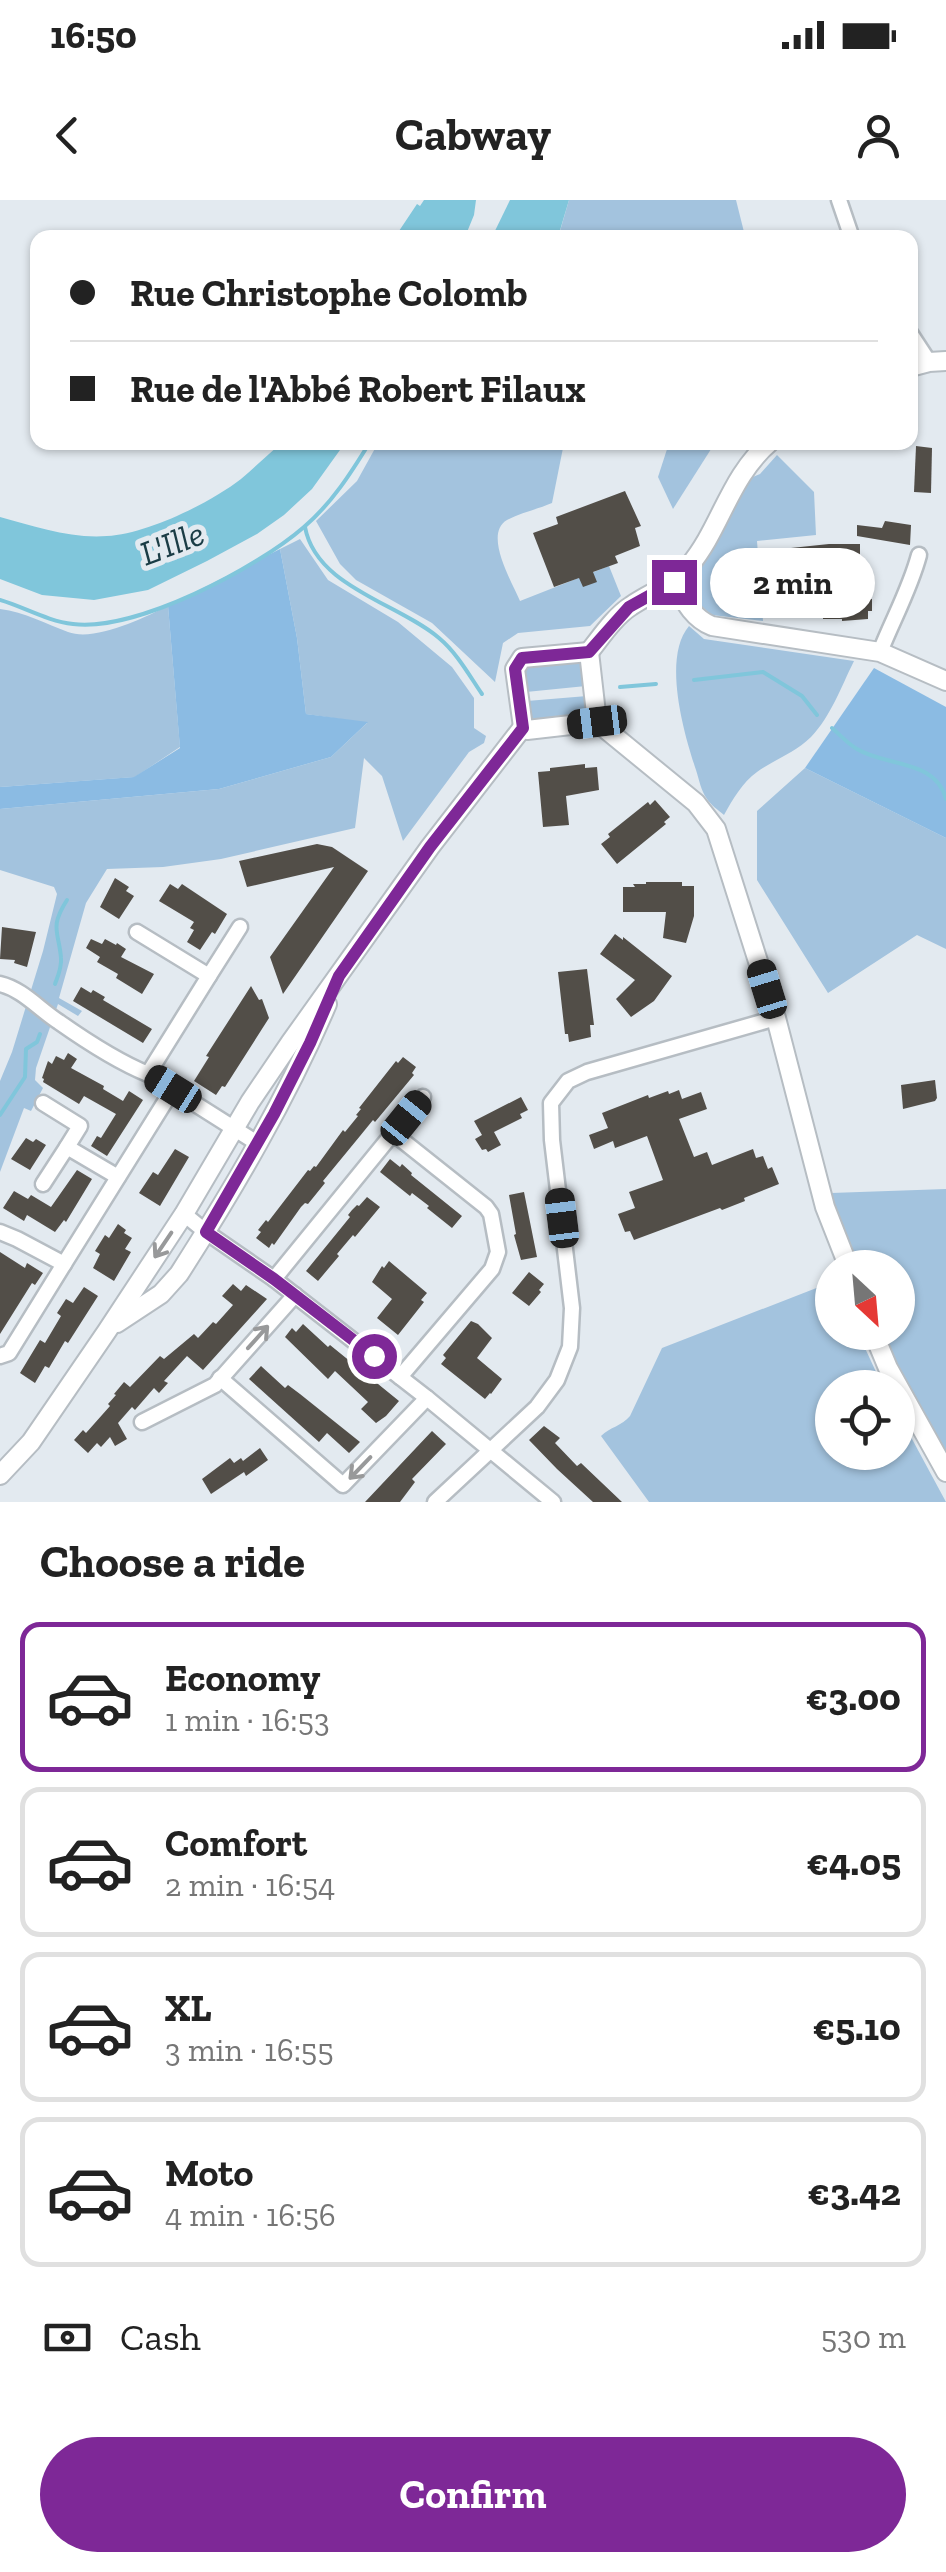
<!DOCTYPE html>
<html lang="en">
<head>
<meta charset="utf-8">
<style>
  body { margin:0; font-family:"Zilla Slab",serif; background:#f2f2f2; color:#222; height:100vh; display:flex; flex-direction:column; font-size:38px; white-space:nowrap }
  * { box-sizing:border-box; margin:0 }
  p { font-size:32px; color:#767676 }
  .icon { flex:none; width:55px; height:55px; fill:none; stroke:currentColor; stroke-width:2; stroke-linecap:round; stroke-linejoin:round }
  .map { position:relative; height:1302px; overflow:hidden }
  .sheet { display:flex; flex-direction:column; background:#fff; flex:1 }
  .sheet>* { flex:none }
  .banner { position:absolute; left:30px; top:30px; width:888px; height:220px; border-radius:20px; box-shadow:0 2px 8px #0004; display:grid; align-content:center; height:220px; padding:0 40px; background:#fff }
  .needle { width:65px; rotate:154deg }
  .controls { position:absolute; left:815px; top:1050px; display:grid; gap:20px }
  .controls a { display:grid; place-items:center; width:100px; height:100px; border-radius:50%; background:#fff; box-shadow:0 2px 8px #0004; font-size:50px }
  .end { position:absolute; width:45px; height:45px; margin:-22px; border:12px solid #7e2897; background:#fff; box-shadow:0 0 0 5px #fff }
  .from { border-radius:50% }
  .bubble { position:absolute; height:70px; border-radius:35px; background:#fff; box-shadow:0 2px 8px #0004; font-size:32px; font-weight:700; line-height:70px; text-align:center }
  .car { position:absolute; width:30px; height:60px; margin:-30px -15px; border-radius:12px; box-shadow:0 0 8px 2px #0007; background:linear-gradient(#222 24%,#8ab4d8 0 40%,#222 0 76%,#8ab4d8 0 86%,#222 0) }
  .banner b { display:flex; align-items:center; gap:35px; height:95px; font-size:38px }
  .banner b+b { border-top:2px solid #e0e0e0 }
  .banner i { width:25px; height:25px; background:#222 }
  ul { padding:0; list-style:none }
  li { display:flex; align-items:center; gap:30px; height:150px; margin:0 20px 15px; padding:0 20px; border:5px solid #e0e0e0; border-radius:20px }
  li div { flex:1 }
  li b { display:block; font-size:38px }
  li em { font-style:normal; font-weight:700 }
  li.on { border-color:#7e2897 }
  li>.icon { width:90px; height:90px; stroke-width:1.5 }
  h2 { padding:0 40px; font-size:45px; line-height:120px }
  .pay { display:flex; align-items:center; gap:25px; height:110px; padding:0 40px; font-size:38px }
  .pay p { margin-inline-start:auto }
  .cta { display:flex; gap:20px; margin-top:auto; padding:20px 40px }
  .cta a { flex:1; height:115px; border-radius:60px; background:#7e2897; color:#fff; font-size:40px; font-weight:700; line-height:115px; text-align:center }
  .status { display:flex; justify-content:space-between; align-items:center; height:70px; padding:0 50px; background:#fff; direction:ltr }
  .status svg { height:28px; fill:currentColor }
  header { display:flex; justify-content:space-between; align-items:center; height:130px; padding:0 40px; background:#fff; font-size:45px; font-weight:700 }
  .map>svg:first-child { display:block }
</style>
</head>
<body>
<div class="status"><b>16:50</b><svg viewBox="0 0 49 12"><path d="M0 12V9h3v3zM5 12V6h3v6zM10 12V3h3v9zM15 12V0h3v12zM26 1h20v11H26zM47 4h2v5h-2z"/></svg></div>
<header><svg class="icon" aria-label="back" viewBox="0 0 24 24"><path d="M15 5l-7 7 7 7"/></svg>Cabway<svg class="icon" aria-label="person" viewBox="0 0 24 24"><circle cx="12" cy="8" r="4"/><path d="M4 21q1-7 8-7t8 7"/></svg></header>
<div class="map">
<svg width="946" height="1302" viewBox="0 0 946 1302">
  <rect width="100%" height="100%" fill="#e3eaf0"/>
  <!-- green -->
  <g fill="#a3c3de">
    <polygon points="569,0 736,0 744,32 715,38 558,38"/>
    <path d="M378 243H564L552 303C538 309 520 313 507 320 483 334 512 382 520 401L609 366 621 396 590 426 518 433 503 443 495 482 432 423 356 380 340 364 316 321 357 281Z"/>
    <polygon points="669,243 705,243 713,246 673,309 658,277"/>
    <polygon points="777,255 814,292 816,335 757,341 763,421 712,415 701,406 698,407 690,390 690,382 748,279 760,274"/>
    <polygon points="300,339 328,380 398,422 452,467 474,498 474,528 486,536 484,543 469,552 403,641 382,576 364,558 355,628 221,659 163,667 107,669 86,703 59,798 82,811 78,816 58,804 36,868 35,880 43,888 31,911 24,908 0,972 0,881 12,852 43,751 57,694 54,687 0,670 0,609 219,589 331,557 367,523 306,514 297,438 280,349"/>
    <path d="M168 406 180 547 135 577 0 587V409C25 412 46 424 68 432 95 442 143 418 168 406Z"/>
    <path d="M689 426 704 439 854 461C841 487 831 516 811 537 795 553 775 559 757 572 742 583 733 599 724 615 718 610 711 605 707 599 701 591 699 579 696 570 684 534 662 458 689 426Z"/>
    <polygon points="579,462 583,464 586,486 526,492 524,474 528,468"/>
    <polygon points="587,496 589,510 587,516 534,523 529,520 527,501"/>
    <polygon points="805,568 946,638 946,749 917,735 828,793 757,680 757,611"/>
    <polygon points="946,989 946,1259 900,1177 880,1133 898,1132 898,1068 856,1067 831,993"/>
    <path d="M819 1087 824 1100 832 1106V1132L858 1133 883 1187 832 1188V1252H898V1213L946 1302H649L601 1236C610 1227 622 1226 630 1216L662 1148Z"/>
  </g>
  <!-- forest -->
  <g fill="#8bbbe3">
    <polygon points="280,349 297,438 306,514 368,522 331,557 219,589 0,609 0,587 134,577 180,548 168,406"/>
    <polygon points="874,468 946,507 946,638 805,568"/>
  </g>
  <!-- water -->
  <g fill="#80c6db">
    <polygon points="424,0 476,0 474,15 465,37 395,37 417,4 420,6"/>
    <polygon points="510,0 569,0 558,37 492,37"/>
    <path d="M282 243H345L312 289 284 315 257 334 207 361 148 390 94 400 42 395 0 379V317C34 326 71 339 107 336 147 334 210 303 241 279 255 267 268 254 282 243Z"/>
  </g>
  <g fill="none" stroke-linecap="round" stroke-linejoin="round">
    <!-- stream -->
    <g stroke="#80c6db" stroke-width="4">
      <path d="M305 327C316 387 398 403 439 438 457 453 469 475 482 494"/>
      <path d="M0 400C24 407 47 421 73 424 136 432 257 368 304 327 332 303 351 273 370 242"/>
      <polyline points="694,480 763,472 802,496 817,515"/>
      <polyline points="620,487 656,484"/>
      <path d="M832 528C839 534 848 544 857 549 886 567 936 559 946 599"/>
      <path d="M55 784C58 776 62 767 61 758 59 732 49 728 67 700"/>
      <polyline points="0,915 25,877 26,849 37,842 40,834"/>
    </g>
  </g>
  <!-- building -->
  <g fill="#524e48">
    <polygon points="916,246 932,248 931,293 914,292"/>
    <polygon points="625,291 641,326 635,328 640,346 615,356 618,363 593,372 597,382 583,387 579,378 554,387 533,333 558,324 556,317"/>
    <polygon points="885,321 911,325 910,345 857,336 857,325 882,328"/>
    <polygon points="829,344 860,344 860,361 856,362 857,400 872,399 872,411 868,411 868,419 842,421 842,419 823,419 823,415 803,415 803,402 825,402 825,398 838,397 838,364 801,369 801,366 793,367 791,348"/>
    <polygon points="585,564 585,568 597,567 599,590 566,596 569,625 543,627 538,572 550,571 550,568"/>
    <polygon points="655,600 670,617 664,622 666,624 617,664 601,644 610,637 608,634 648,602 650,605"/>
    <polygon points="317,644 332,647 368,671 283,794 270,757 334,667 247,687 239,661"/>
    <polygon points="115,678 129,687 126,691 134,696 119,719 100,707"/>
    <polygon points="646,682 682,682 682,686 694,686 694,716 686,743 663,738 666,712 623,712 623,687 635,687 633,684 646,684"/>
    <polygon points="170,684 178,689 182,684 227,714 215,734 212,732 200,750 187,742 194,730 190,728 194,722 159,701"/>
    <polygon points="2,727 36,732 27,767 14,763 15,760 0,759"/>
    <polygon points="615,734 623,740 623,737 672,776 654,801 631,817 616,799 635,780 600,754"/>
    <polygon points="91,739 102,744 105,739 116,745 117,743 126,749 121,757 154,774 142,794 116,778 118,774 97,762 100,757 86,748"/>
    <polygon points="587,769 594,825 590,825 591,837 569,842 568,834 565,834 558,772"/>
    <polygon points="251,786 259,800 262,799 269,818 225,887 222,886 216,895 194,881 209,857 206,856"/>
    <polygon points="81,787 91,793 93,790 105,797 103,800 152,829 143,843 73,801"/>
    <polygon points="68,853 77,859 71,868 104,886 103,889 123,901 129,891 143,900 107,956 91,946 97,936 101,938 116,914 84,896 79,904 43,882 44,879 42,878 48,861 52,864 56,856 64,860"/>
    <polygon points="403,857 416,867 412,873 414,875 375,922 373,920 360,936 323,981 325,983 308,1004 305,1003 301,1007 274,1045 272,1043 269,1048 256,1038 261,1032 258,1030 266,1020 268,1022 308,970 310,971 314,966 316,967 343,930 345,932 358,916 356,915 361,909 359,908 396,861 398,863"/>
    <polygon points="935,880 937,898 935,901 903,909 901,885"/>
    <polygon points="679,890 682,899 701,892 707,909 679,919 694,957 707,952 712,965 753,949 756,958 763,956 768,969 772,967 779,984 744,998 745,1001 722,1010 720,1008 634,1040 630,1031 625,1032 618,1014 635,1008 629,992 663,980 647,936 615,948 613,941 594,949 589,935 608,928 602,913 648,895 649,898 668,891 669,894"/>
    <polygon points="521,897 528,910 520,914 522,918 494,932 501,945 488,952 486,949 482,950 475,939 482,935 474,921"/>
    <polygon points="26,938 33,942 36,939 46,945 30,970 11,959"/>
    <polygon points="175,949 189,957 160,1006 139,993 153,972 158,975"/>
    <polygon points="390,959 400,967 402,964 412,973 411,975 462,1016 452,1028 427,1008 429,1006 412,993 410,996 380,972"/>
    <polygon points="77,970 92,979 66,1022 64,1020 55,1032 27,1015 24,1021 3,1008 14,991 28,999 31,995 51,1007"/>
    <polygon points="524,992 537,1057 521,1060 514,1035 516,1034 509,995"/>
    <polygon points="367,997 380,1007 355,1037 353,1035 337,1054 339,1056 318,1081 306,1071 350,1017 348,1015 352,1010 357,1005 359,1006"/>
    <polygon points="118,1024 126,1030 124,1033 132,1038 125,1049 131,1052 114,1081 93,1068 100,1054 95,1051 105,1035 109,1038"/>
    <polygon points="0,1052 25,1068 27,1063 43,1073 35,1085 32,1083 0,1134"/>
    <polygon points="389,1061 427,1093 421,1100 424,1102 398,1135 377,1118 392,1099 372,1082 382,1066 384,1068"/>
    <polygon points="529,1072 544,1084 539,1090 541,1092 529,1106 512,1093"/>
    <polygon points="233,1084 241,1091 246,1085 267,1099 203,1170 187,1156 164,1181 168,1183 159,1193 154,1188 135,1210 132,1207 118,1223 127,1239 115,1246 110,1237 101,1247 97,1243 88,1253 74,1240 83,1230 86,1233 110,1206 108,1204 116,1195 114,1194 124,1182 130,1187 160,1156 164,1159 194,1134 198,1138 213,1122 216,1124 233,1105 222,1096"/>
    <polygon points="84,1087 98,1096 68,1143 65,1141 49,1168 45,1166 35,1183 20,1173 40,1140 45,1143 61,1116 57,1113 66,1099 73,1103"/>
    <polygon points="471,1121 478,1124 492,1138 477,1158 502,1179 491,1194 490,1193 485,1199 441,1164 446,1158 443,1155"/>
    <polygon points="303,1124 328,1147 330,1145 399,1201 386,1216 376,1223 361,1209 368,1202 335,1171 328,1179 285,1137 292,1128 296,1132"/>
    <polygon points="261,1166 285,1188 288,1185 300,1194 360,1242 349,1253 327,1233 319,1242 249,1179"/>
    <polygon points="544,1226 560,1238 555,1243 577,1266 581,1263 622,1302 593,1302 557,1269 529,1240"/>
    <polygon points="432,1231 446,1244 412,1279 415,1282 400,1302 365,1302"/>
    <polygon points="260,1248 268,1260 246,1276 244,1272 211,1294 202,1279 230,1258 234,1263 241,1258 243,1261"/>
  </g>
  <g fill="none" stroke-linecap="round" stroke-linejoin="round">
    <defs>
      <g id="minor">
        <polyline points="839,0 852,38"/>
        <polyline points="910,133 929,162"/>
        <path d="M880 452C893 419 910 389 919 355"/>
        <polyline points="137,732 209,776 148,874"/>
        <polyline points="209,776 240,727"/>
        <path d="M0 784C22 789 39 809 59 822 86 841 116 861 148 874L257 943"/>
        <polyline points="43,903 80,926 67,947"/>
        <polyline points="389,938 423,897"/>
        <polyline points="43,984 67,947 118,977"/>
        <polyline points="184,1014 206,1032 274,1079 427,1198 553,1302"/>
        <polyline points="0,1032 17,1039 64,1064 173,889"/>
        <polyline points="274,1079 389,938 398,937 486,1007 491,1014 498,1052 492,1069 400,1177"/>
        <polyline points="0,1156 9,1153 64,1064"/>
        <polyline points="220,1178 343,1285 427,1198"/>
        <polyline points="142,1222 215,1185 295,1095"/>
        <polyline points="435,1302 537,1207 557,1180 570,1147 572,1108 552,940 551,903 568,881 587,872 776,818"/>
      </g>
      <g id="tertiary">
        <polyline points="910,167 929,162 946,161"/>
        <path d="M674 382C684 400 692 418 712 426L880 452 946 481"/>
        <path d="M589 452C601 437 615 416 631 406 651 392 673 386 689 366 721 328 729 277 770 242"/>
        <polyline points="589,452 597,522"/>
        <polyline points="597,522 696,603 716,629 776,818 825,1007 849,1068"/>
        <polyline points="523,527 515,469 522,458 589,452"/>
        <polyline points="523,527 527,530 597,522"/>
        <path d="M117 1123 161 1094 179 1074C234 988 287 898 327 804"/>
        <polyline points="873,1132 888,1168 946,1272"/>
        <polyline points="0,1275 31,1242 107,1131 184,1014 250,902 290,843 430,647 523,527"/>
      </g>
    </defs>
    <!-- minor casing -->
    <use href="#minor" stroke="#b6bdc3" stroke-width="19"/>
    <!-- tertiary casing -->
    <use href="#tertiary" stroke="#b6bdc3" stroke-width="22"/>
    <!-- minor -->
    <use href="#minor" stroke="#fff" stroke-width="14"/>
    <!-- tertiary -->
    <use href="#tertiary" stroke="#fff" stroke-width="18"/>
  </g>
  <!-- one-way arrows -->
  <defs><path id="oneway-shaft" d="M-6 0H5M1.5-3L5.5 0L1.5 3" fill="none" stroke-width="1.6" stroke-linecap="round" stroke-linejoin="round" transform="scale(2.5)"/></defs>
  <g stroke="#98999a">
    <use href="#oneway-shaft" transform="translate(163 1045) rotate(124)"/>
    <use href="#oneway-shaft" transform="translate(258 1137) rotate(-48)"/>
    <use href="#oneway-shaft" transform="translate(360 1268) rotate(134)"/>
  </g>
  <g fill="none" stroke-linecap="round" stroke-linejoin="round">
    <!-- route -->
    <polyline stroke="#7e2897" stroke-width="12" points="374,1156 274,1079 206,1032 274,914 310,843 339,776 430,647 523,528 515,469 522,458 589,452 629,407 674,382"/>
  </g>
  <g text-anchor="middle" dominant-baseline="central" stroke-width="10" stroke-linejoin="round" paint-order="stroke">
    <!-- water labels -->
    <g font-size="35" font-style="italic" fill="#1a3c45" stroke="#e3eaf0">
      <text transform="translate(172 343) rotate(-21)">L'Ille</text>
    </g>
  </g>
</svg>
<div class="controls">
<a><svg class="needle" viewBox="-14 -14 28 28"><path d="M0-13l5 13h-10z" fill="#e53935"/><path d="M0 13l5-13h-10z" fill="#767676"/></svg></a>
<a><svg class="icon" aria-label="locate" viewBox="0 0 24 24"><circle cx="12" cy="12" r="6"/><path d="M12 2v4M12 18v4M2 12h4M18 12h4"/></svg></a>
</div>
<i class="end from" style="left:374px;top:1156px"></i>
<i class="end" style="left:674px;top:382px"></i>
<div class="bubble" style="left:710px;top:348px;width:165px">2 min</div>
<i class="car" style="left:597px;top:522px;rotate:263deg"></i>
<i class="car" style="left:767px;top:789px;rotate:343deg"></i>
<i class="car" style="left:173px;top:889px;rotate:302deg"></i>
<i class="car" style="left:406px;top:918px;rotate:39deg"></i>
<i class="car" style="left:562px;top:1018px;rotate:353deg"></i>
<div class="banner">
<b><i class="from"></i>Rue Christophe Colomb</b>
<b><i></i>Rue de l'Abbé Robert Filaux</b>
</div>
</div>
<section class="sheet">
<h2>Choose a ride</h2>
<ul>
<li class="on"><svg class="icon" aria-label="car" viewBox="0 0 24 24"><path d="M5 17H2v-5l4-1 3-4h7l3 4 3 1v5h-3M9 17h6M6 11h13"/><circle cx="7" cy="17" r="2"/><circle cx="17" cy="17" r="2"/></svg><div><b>Economy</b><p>1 min · 16:53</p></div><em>€3.00</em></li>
<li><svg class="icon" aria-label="car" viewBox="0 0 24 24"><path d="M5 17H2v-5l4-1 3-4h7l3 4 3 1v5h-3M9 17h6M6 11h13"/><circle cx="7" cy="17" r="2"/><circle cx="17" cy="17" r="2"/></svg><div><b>Comfort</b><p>2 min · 16:54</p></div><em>€4.05</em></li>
<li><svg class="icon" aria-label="car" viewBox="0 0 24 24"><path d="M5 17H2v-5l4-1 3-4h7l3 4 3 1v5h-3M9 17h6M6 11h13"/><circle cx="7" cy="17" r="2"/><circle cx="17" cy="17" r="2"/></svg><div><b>XL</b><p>3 min · 16:55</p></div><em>€5.10</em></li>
<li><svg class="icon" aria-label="car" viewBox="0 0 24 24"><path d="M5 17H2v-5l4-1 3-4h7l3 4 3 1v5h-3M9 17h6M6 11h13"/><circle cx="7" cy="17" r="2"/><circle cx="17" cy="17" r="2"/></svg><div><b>Moto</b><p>4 min · 16:56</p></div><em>€3.42</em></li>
</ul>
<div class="pay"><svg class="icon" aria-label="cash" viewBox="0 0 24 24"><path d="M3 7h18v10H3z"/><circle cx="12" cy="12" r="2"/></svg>Cash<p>530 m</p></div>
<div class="cta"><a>Confirm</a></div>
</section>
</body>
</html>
